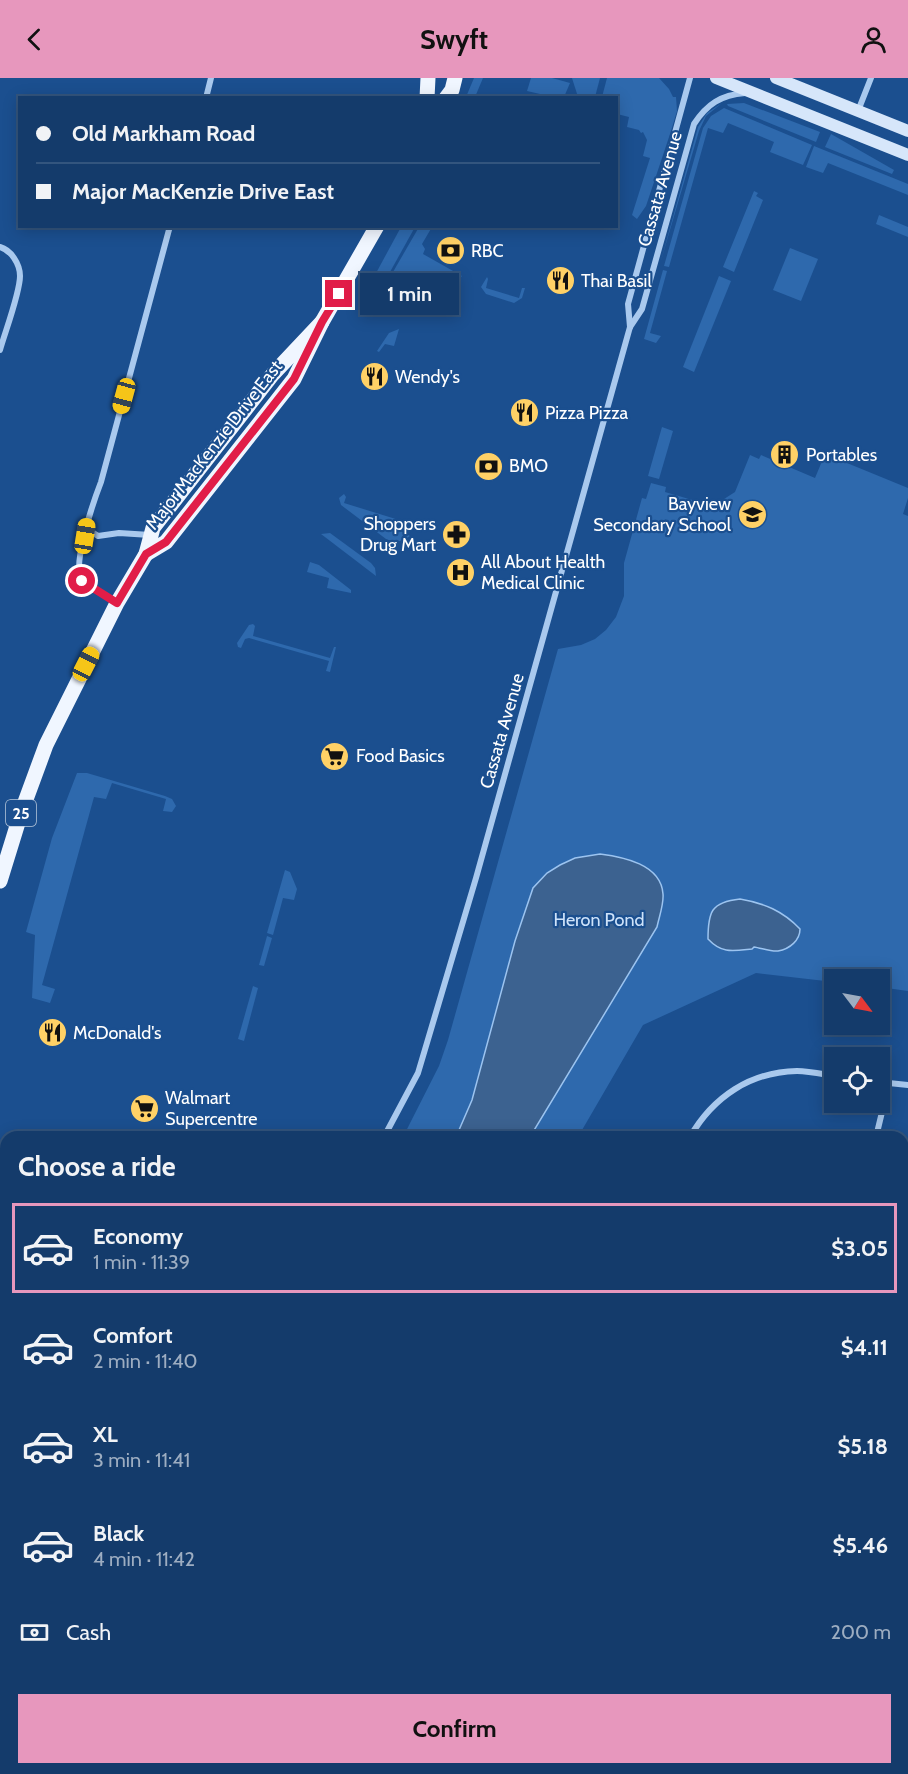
<!DOCTYPE html>
<html lang="en">
<head>
<meta charset="utf-8">
<style>
  body { margin:0; font-family:Cabin,sans-serif; background:#214673; color:#f1f3f6; height:100vh; display:flex; flex-direction:column; font-size:22px; white-space:nowrap }
  * { box-sizing:border-box; margin:0 }
  p { font-size:20px; color:#9dadc1 }
  .icon { flex:none; width:33px; height:33px; fill:none; stroke:currentColor; stroke-width:2; stroke-linecap:round; stroke-linejoin:round }
  .map { position:relative; flex:1; overflow:hidden }
  .details { position:absolute; left:0px; top:1053px; width:909px; height:644px; display:flex; flex-direction:column; background:#143b6b; border-radius:18px 18px 0 0; box-shadow:0 3px 15px #0003,0 0 0 2px #33557e }
  .details>* { flex:none }
  .guide { position:absolute; left:18px; top:18px; width:600px; height:132px; border-radius:0px; box-shadow:0 3px 15px #0003,0 0 0 2px #33557e; display:grid; align-content:center; height:132px; padding:0 18px; background:#143b6b }
  .needle { width:39px; rotate:122deg }
  .buttons { position:absolute; left:824px; top:891px; display:grid; gap:12px }
  .buttons a { display:grid; place-items:center; width:66px; height:66px; border-radius:0px; background:#143b6b; box-shadow:0 3px 15px #0003,0 0 0 2px #33557e; font-size:30px }
  .end { position:absolute; width:27px; height:27px; margin:-14px; border:8px solid #e11d48; background:#fff; box-shadow:0 0 0 3px #fff }
  .from { border-radius:50% }
  .bubble { position:absolute; height:42px; border-radius:0px; background:#143b6b; box-shadow:0 3px 15px #0003,0 0 0 2px #33557e; font-size:20px; font-weight:700; line-height:42px; text-align:center }
  .car { position:absolute; width:18px; height:36px; margin:-18px -9px; border-radius:8px; box-shadow:0 0 4px 2px #0007; background:linear-gradient(#f5c518 24%,#345 0 40%,#f5c518 0 76%,#345 0 86%,#f5c518 0) }
  .guide b { display:flex; align-items:center; gap:21px; height:57px; font-size:22px }
  .guide b+b { border-top:2px solid #33557e }
  .guide i { width:15px; height:15px; background:#f1f3f6 }
  ul { padding:0; list-style:none }
  li { display:flex; align-items:center; gap:18px; height:90px; margin:0 12px 9px; padding:0 6px; border:3px solid transparent; border-radius:0px }
  li div { flex:1 }
  li b { display:block; font-size:22px }
  li em { font-style:normal; font-weight:700 }
  li.active { border-color:#e797bd }
  li>.icon { width:54px; height:54px; stroke-width:1.5 }
  h2 { padding:0 18px; font-size:27px; line-height:72px }
  .pay { display:flex; align-items:center; gap:15px; height:66px; padding:0 18px; font-size:22px }
  .pay p { margin-inline-start:auto }
  .cta { display:flex; gap:12px; margin-top:auto; padding:12px 18px }
  .cta a { flex:1; height:69px; border-radius:0px; background:#e797bd; color:#111; font-size:24px; font-weight:700; line-height:69px; text-align:center }
  header { display:flex; justify-content:space-between; align-items:center; height:78px; padding:0 18px; background:#e797bd; color:#111; font-size:27px; font-weight:700 }
  .map>svg:first-child { display:block }
</style>
</head>
<body>
<header><svg class="icon" aria-label="back" viewBox="0 0 24 24"><path d="M15 5l-7 7 7 7"/></svg>Swyft<svg class="icon" aria-label="person" viewBox="0 0 24 24"><circle cx="12" cy="8" r="4"/><path d="M4 21q1-7 8-7t8 7"/></svg></header>
<div class="map">
<svg width="908" height="1696" viewBox="0 0 908 1696">
  <rect width="100%" height="100%" fill="#1b4f8f"/>
  <!-- green -->
  <g fill="#2e69ad">
    <polygon points="474,0 483,0 475,19 466,19"/>
    <polygon points="531,0 552,0 570,5 564,19 553,19 527,13"/>
    <polygon points="572,0 600,0 595,19 578,19"/>
    <polygon points="607,0 659,0 669,11 673,19 676,19 677,33 671,53 646,128 637,141 632,137 650,80 643,78 647,62 643,54 641,55 639,52 627,49 629,39 617,36 616,20 602,19"/>
    <polygon points="722,25 706,38 699,53 660,186 698,49 707,35"/>
    <polygon points="744,25 820,54 816,64 728,28 727,26"/>
    <polygon points="724,30 812,67 803,87 770,74 774,64 728,45 723,55 708,50 669,189 664,188 703,50 711,38"/>
    <polygon points="831,56 894,92 892,96 825,69"/>
    <polygon points="814,68 908,106 908,117 828,85 823,95 806,89"/>
    <polygon points="754,113 758,115 756,118 763,122 734,194 723,189"/>
    <polygon points="879,137 908,149 908,159 876,146"/>
    <polygon points="401,149 415,149 390,194 375,197"/>
    <polygon points="419,149 432,149 422,166 425,171 423,176 462,198 455,205 455,208 414,197 393,194"/>
    <polygon points="790,170 818,181 801,223 773,212"/>
    <polygon points="663,192 667,193 650,255 661,258 656,265 644,261"/>
    <polygon points="719,198 731,203 694,294 683,289"/>
    <polygon points="487,199 488,201 486,210 519,220 522,210 525,210 522,220 514,225 486,216 481,209"/>
    <polygon points="399,251 394,268 385,266 379,274 377,273 389,255"/>
    <polygon points="662,349 673,353 659,401 648,398"/>
    <polygon points="825,376 908,410 908,420 903,436 908,438 908,913 879,909 879,902 834,902 834,904 756,895 643,947 578,1059 403,1059 439,988 448,962 558,571 581,567 595,561 606,552 616,539 624,518 624,485 642,420 646,421 651,405 666,409 665,414 713,428 735,414 750,377 759,381 761,377 815,400"/>
    <path d="M344 416 346 419 344 425 399 442 397 451 410 458C403 464 395 465 386 461L341 427 339 420Z"/>
    <polygon points="330,455 371,485 375,490 376,498 321,456"/>
    <polygon points="310,484 319,487 351,512 351,515 327,510 329,500 307,494"/>
    <polygon points="253,546 255,548 253,558 330,580 334,569 336,569 330,594 326,593 329,583 249,560 245,561 241,570 238,569 237,565 249,547"/>
    <polygon points="77,695 87,695 165,718 172,721 176,728 172,734 163,733 166,721 112,705 106,721 94,719 42,907 55,911 50,925 32,920 35,857 26,854 52,760"/>
    <polygon points="285,792 290,794 297,811 294,822 283,820 273,857 267,855"/>
    <polygon points="267,858 272,860 264,888 259,887"/>
    <polygon points="253,908 258,910 244,963 238,961"/>
    <polygon points="0,1360 6,1362 6,1569 0,1573"/>
    <polygon points="193,1690 298,1690 298,1691 296,1696 194,1696 191,1695"/>
  </g>
  <!-- water -->
  <g fill="#3c6290" stroke="#9cc4f0" stroke-width="1.5">
    <path d="M600 776C623 779 661 786 663 816 664 826 659 839 657 849L530 1059H456L472 1022 515 863 533 810 547 795 560 787 575 780Z"/>
    <path d="M740 821C764 825 783 833 800 851 800 862 790 871 778 873 772 874 761 870 754 869L752 871C733 873 722 876 708 861 708 834 711 824 740 821Z"/>
    <polygon points="6,1408 6,1524 3,1526 3,1534 0,1536 0,1410"/>
  </g>
  <g fill="none" stroke-linecap="round" stroke-linejoin="round">
    <!-- minor -->
    <g stroke="#a9c9ee" stroke-width="6">
      <polyline points="206,20 211,0"/>
      <polyline points="858,33 871,0"/>
      <path d="M0 169C11 172 20 186 20 198 20 215 5 254 0 272"/>
      <polyline points="630,249 628,226 690,0"/>
      <polyline points="89,444 92,454 98,458 119,455 150,457"/>
      <path d="M115 524 82 503C71 488 94 422 101 404L170 148"/>
      <polyline points="879,1004 908,1007"/>
      <path d="M384 1059 418 995 476 800 630 249 642 231 694 46C707 26 721 17 745 15"/>
      <path d="M690 1059C713 1019 750 994 797 993 809 993 822 996 834 998"/>
      <polyline points="876,1059 889,1005"/>
      <polyline points="903,1424 908,1416"/>
      <polyline points="0,1640 6,1643"/>
      <polyline points="126,1690 139,1696"/>
      <polyline points="400,1696 402,1690"/>
      <polyline points="826,1696 827,1690"/>
    </g>
    <!-- tertiary -->
    <g stroke="#a9c9ee" stroke-width="10">
      <polyline points="0,1315 6,1317"/>
      <polyline points="0,1339 6,1340"/>
      <polyline points="903,1585 908,1587"/>
    </g>
    <!-- secondary -->
    <g stroke="#d6e6fa" stroke-width="12">
      <polyline points="716,0 908,77"/>
      <polyline points="776,0 908,53"/>
    </g>
    <!-- primary -->
    <g stroke="#f0f6ff" stroke-width="15">
      <polyline points="427,20 428,0"/>
      <polyline points="446,20 452,12 455,0"/>
      <polyline points="146,476 166,464 294,301 322,244 377,148"/>
      <polyline points="0,803 21,735 46,667 117,525 146,476 153,450 273,296 322,244"/>
    </g>
  </g>
  <g fill="none" stroke-linecap="round" stroke-linejoin="round">
    <!-- route -->
    <polyline stroke="#e11d48" stroke-width="8" points="82,503 117,525 146,476 166,464 294,301 322,244 339,216"/>
  </g>
  <!-- icons -->
  <defs>
    <symbol id="bank-disc" viewBox="-11 -11 22 22"><circle r="9.5" fill="#ffd166" stroke="#1b4f8f"/><path d="M-6-4H6V4H-6ZM0-2.3a2.3 2.3 0 1 0 0 4.6a2.3 2.3 0 1 0 0-4.6Z" fill="#111"/></symbol>
    <symbol id="restaurant-disc" viewBox="-11 -11 22 22"><circle r="9.5" fill="#ffd166" stroke="#1b4f8f"/><path d="M-5-6h1v4h1v-4h1v4h1v-4h1v5L-1.5 .5V6h-2V.5L-5-1ZM5-6V6H3V1.5H1.5Q1.5-4 5-6Z" fill="#111"/></symbol>
    <symbol id="building-disc" viewBox="-11 -11 22 22"><circle r="9.5" fill="#ffd166" stroke="#1b4f8f"/><path d="M-4-6H4V6H1V3H-1V6H-4ZM-2.5-4.3h1.7v1.8h-1.7ZM.8-4.3h1.7v1.8H.8ZM-2.5-1h1.7V.8h-1.7ZM.8-1h1.7V.8H.8Z" fill="#111"/></symbol>
    <symbol id="school-disc" viewBox="-11 -11 22 22"><circle r="9.5" fill="#ffd166" stroke="#1b4f8f"/><path d="M0-5L7-2L0 1L-7-2ZM-4 1L0 2.5L4 1V4Q0 6-4 4Z" fill="#111"/></symbol>
    <symbol id="pharmacy-disc" viewBox="-11 -11 22 22"><circle r="9.5" fill="#ffd166" stroke="#1b4f8f"/><path d="M-2-6h4v4h4v4h-4v4h-4v-4h-4v-4h4Z" fill="#111"/></symbol>
    <symbol id="hospital-disc" viewBox="-11 -11 22 22"><circle r="9.5" fill="#ffd166" stroke="#1b4f8f"/><path d="M-5-5h3v3.5h4V-5h3V5h-3V1.5h-4V5h-3Z" fill="#111"/></symbol>
    <symbol id="supermarket-disc" viewBox="-11 -11 22 22"><circle r="9.5" fill="#ffd166" stroke="#1b4f8f"/><path d="M-6-5.5h2.5l.6 2H6L4.5 2H-2.5L-4.4-4H-6ZM-1.5 3.2a1.3 1.3 0 1 0 .1 0ZM3 3.2a1.3 1.3 0 1 0 .1 0Z" fill="#111"/></symbol>
  </defs>
  <g fill-rule="evenodd">
    <use href="#bank-disc" x="434" y="156" width="33" height="33"/>
    <use href="#restaurant-disc" x="544" y="186" width="33" height="33"/>
    <use href="#restaurant-disc" x="358" y="282" width="33" height="33"/>
    <use href="#restaurant-disc" x="508" y="318" width="33" height="33"/>
    <use href="#building-disc" x="768" y="360" width="33" height="33"/>
    <use href="#bank-disc" x="472" y="372" width="33" height="33"/>
    <use href="#school-disc" x="736" y="420" width="33" height="33"/>
    <use href="#pharmacy-disc" x="440" y="440" width="33" height="33"/>
    <use href="#hospital-disc" x="444" y="478" width="33" height="33"/>
    <use href="#supermarket-disc" x="318" y="662" width="33" height="33"/>
    <use href="#restaurant-disc" x="36" y="938" width="33" height="33"/>
    <use href="#supermarket-disc" x="128" y="1014" width="33" height="33"/>
  </g>
  <g text-anchor="middle" dominant-baseline="central" stroke-width="4.5" stroke-linejoin="round" paint-order="stroke">
    <!-- shield labels -->
    <rect fill="#1b4f8f" stroke="#bbcadd" stroke-width="1.5" x="6" y="722" width="30" height="26" rx="4.5"/>
    <g font-size="16" font-weight="bold" fill="#fff">
      <text x="21" y="735">25</text>
    </g>
    <!-- street labels -->
    <g font-size="18" fill="#fff" stroke="#1b4f8f">
      <text transform="translate(660 111) rotate(-74)">Cassata Avenue</text>
      <text transform="translate(214 367) rotate(-52)">Major MacKenzie Drive East</text>
      <text transform="translate(502 653) rotate(-74)">Cassata Avenue</text>
    </g>
    <!-- poi labels -->
    <g font-size="18" fill="#fff" stroke="#1b4f8f" text-anchor="start">
      <text x="471" y="173">RBC</text>
      <text x="581" y="203">Thai Basil</text>
      <text x="395" y="299">Wendy's</text>
      <text x="545" y="335">Pizza Pizza</text>
      <text x="806" y="377">Portables</text>
      <text x="509" y="388">BMO</text>
      <text x="731" y="426" text-anchor="end">Bayview<tspan x="731" dy="21">Secondary School</tspan></text>
      <text x="436" y="446" text-anchor="end">Shoppers<tspan x="436" dy="21">Drug Mart</tspan></text>
      <text x="481" y="484">All About Health<tspan x="481" dy="21">Medical Clinic</tspan></text>
      <text x="356" y="678">Food Basics</text>
      <text x="73" y="955">McDonald's</text>
      <text x="165" y="1020">Walmart<tspan x="165" dy="21">Supercentre</tspan></text>
    </g>
    <!-- park labels -->
    <g font-size="18" fill="#cfe3fa" stroke="#1b4f8f">
      <text x="599" y="842">Heron Pond</text>
    </g>
  </g>
</svg>
<div class="buttons">
<a><svg class="needle" viewBox="-14 -14 28 28"><path d="M0-13l5 13h-10z" fill="#e53935"/><path d="M0 13l5-13h-10z" fill="#9dadc1"/></svg></a>
<a><svg class="icon" aria-label="locate" viewBox="0 0 24 24"><circle cx="12" cy="12" r="6"/><path d="M12 2v4M12 18v4M2 12h4M18 12h4"/></svg></a>
</div>
<i class="end from" style="left:82px;top:503px"></i>
<i class="end" style="left:339px;top:216px"></i>
<div class="bubble" style="left:360px;top:195px;width:99px">1 min</div>
<i class="car" style="left:124px;top:318px;rotate:195deg"></i>
<i class="car" style="left:85px;top:458px;rotate:9deg"></i>
<i class="car" style="left:86px;top:586px;rotate:27deg"></i>
<div class="guide">
<b><i class="from"></i>Old Markham Road</b>
<b><i></i>Major MacKenzie Drive East</b>
</div>
<section class="details">
<h2>Choose a ride</h2>
<ul>
<li class="active"><svg class="icon" aria-label="car" viewBox="0 0 24 24"><path d="M5 17H2v-5l4-1 3-4h7l3 4 3 1v5h-3M9 17h6M6 11h13"/><circle cx="7" cy="17" r="2"/><circle cx="17" cy="17" r="2"/></svg><div><b>Economy</b><p>1 min · 11:39</p></div><em>$3.05</em></li>
<li><svg class="icon" aria-label="car" viewBox="0 0 24 24"><path d="M5 17H2v-5l4-1 3-4h7l3 4 3 1v5h-3M9 17h6M6 11h13"/><circle cx="7" cy="17" r="2"/><circle cx="17" cy="17" r="2"/></svg><div><b>Comfort</b><p>2 min · 11:40</p></div><em>$4.11</em></li>
<li><svg class="icon" aria-label="car" viewBox="0 0 24 24"><path d="M5 17H2v-5l4-1 3-4h7l3 4 3 1v5h-3M9 17h6M6 11h13"/><circle cx="7" cy="17" r="2"/><circle cx="17" cy="17" r="2"/></svg><div><b>XL</b><p>3 min · 11:41</p></div><em>$5.18</em></li>
<li><svg class="icon" aria-label="car" viewBox="0 0 24 24"><path d="M5 17H2v-5l4-1 3-4h7l3 4 3 1v5h-3M9 17h6M6 11h13"/><circle cx="7" cy="17" r="2"/><circle cx="17" cy="17" r="2"/></svg><div><b>Black</b><p>4 min · 11:42</p></div><em>$5.46</em></li>
</ul>
<div class="pay"><svg class="icon" aria-label="cash" viewBox="0 0 24 24"><path d="M3 7h18v10H3z"/><circle cx="12" cy="12" r="2"/></svg>Cash<p>200 m</p></div>
<div class="cta"><a>Confirm</a></div>
</section>
</div>
</body>
</html>
